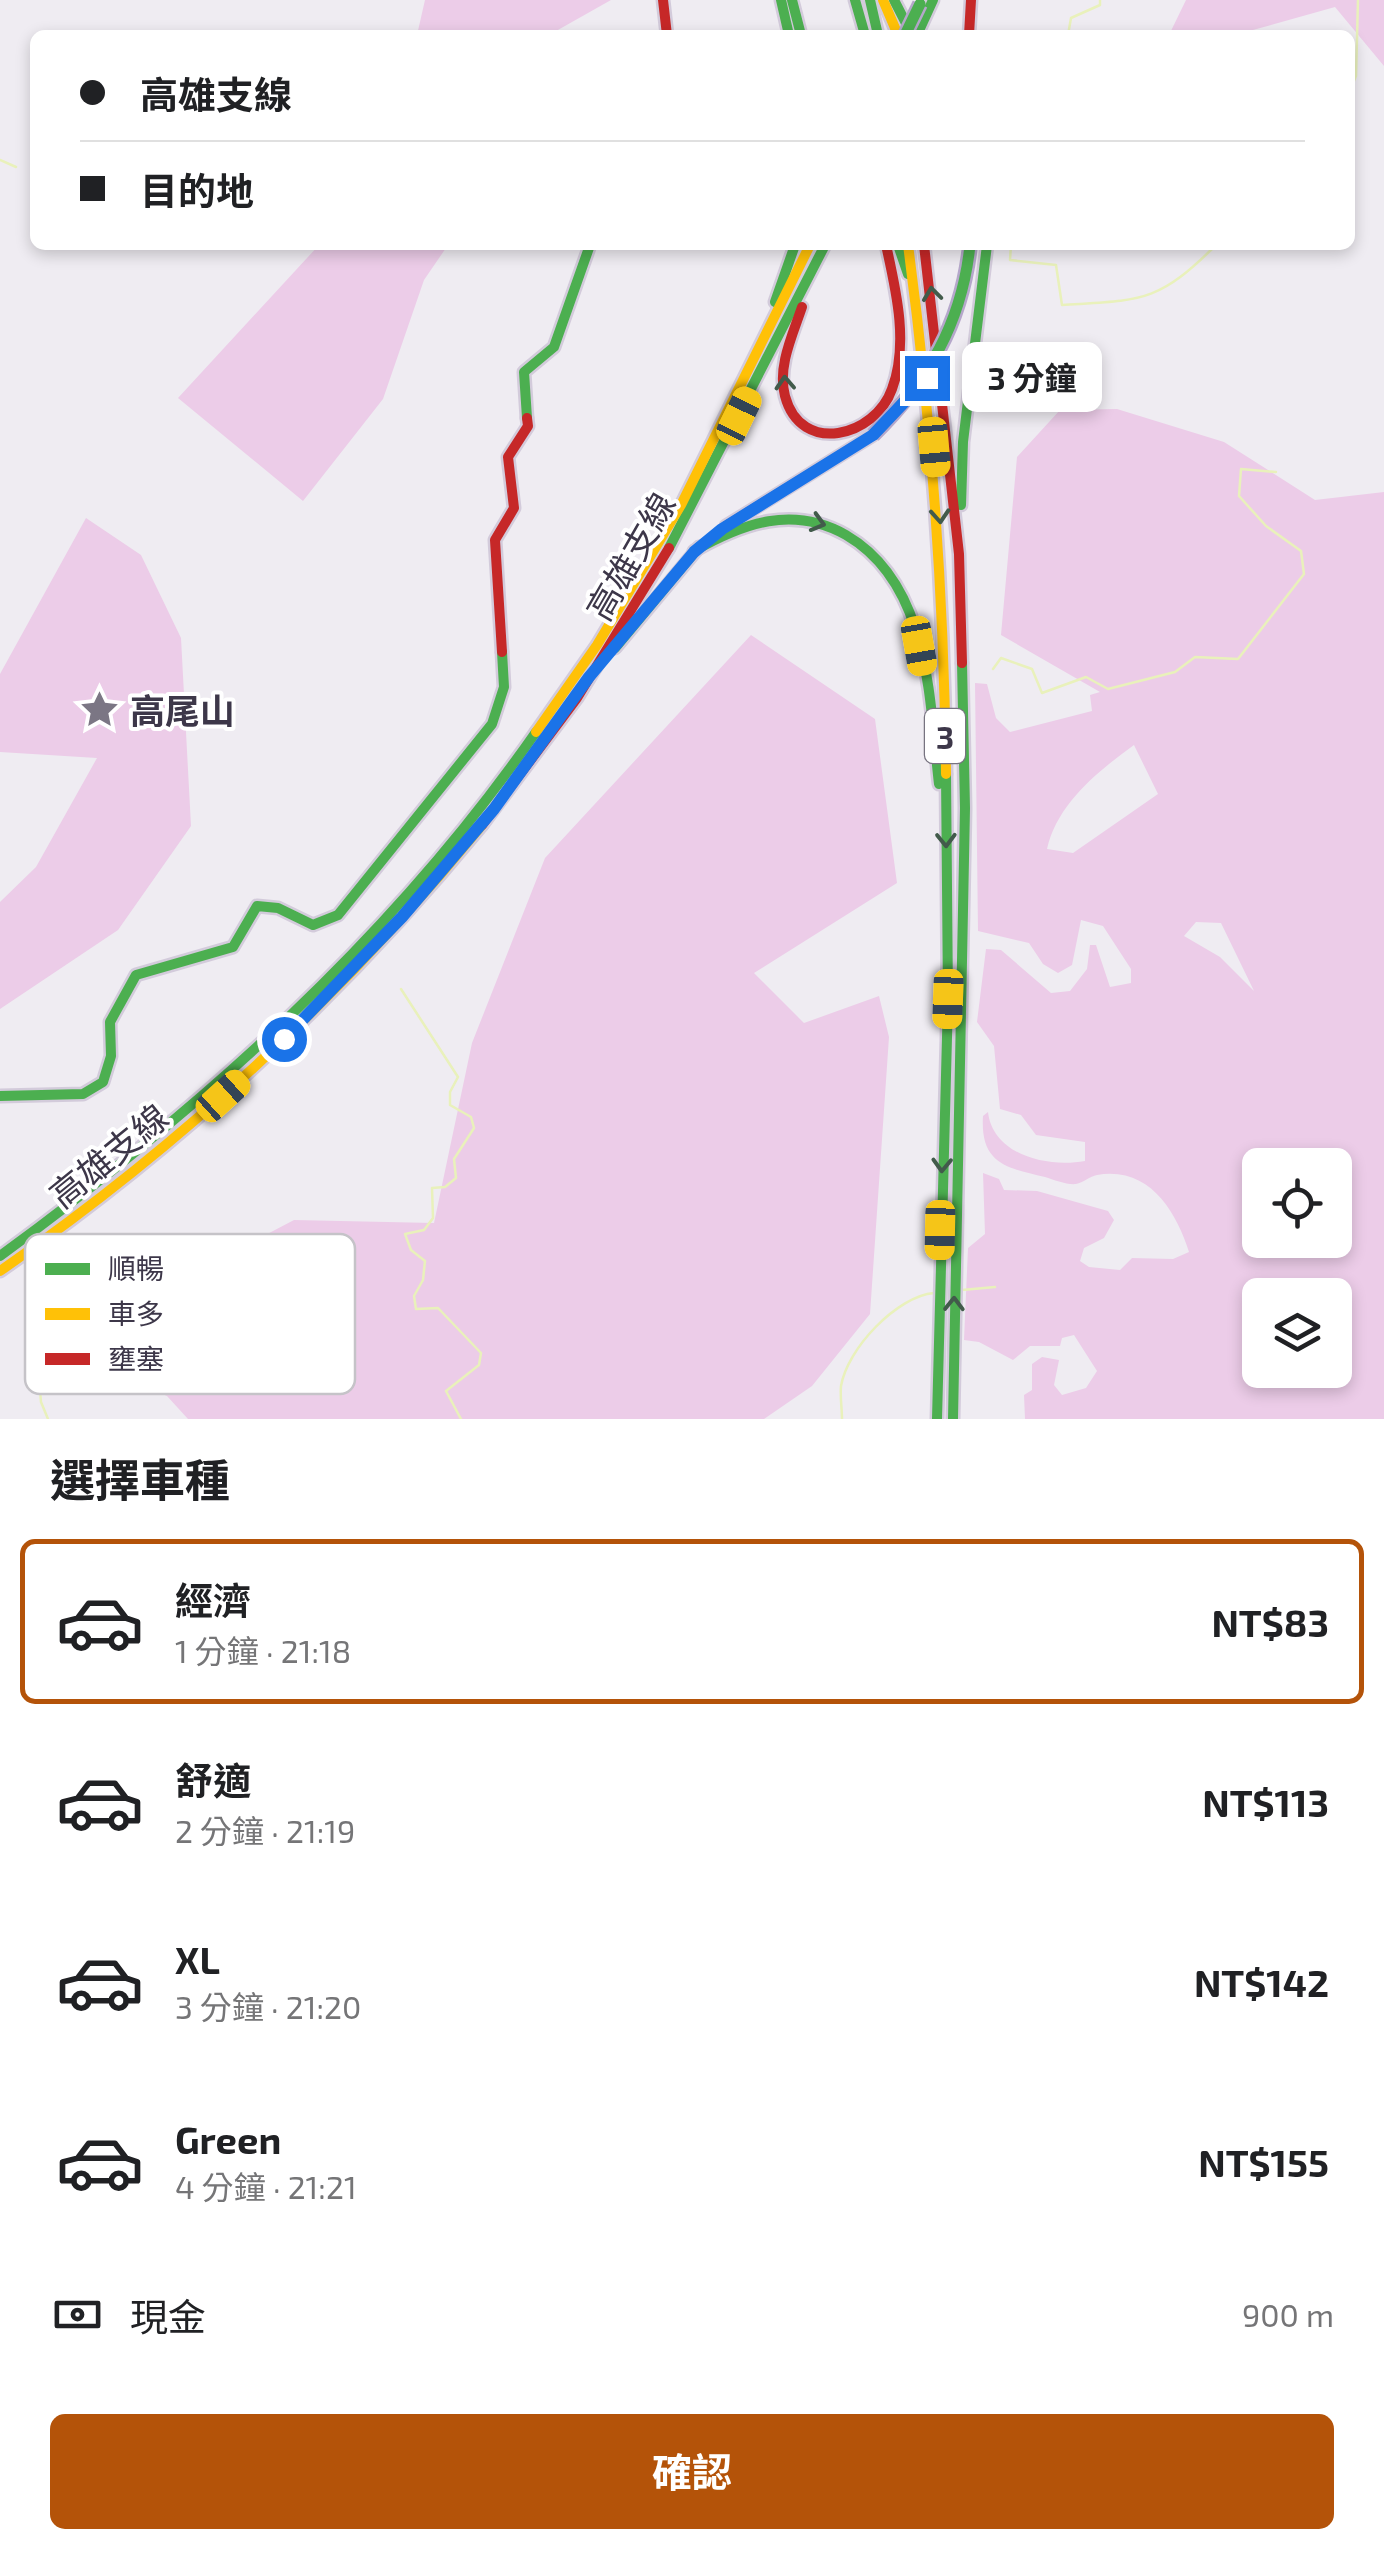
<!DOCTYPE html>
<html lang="zh-TW">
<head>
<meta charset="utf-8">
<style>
  body { margin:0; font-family:"Exo 2","Noto Sans TC",sans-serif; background:#f6f6f6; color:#202124; height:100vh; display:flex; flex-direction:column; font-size:38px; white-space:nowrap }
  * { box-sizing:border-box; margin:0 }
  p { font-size:32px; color:#757577 }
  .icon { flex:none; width:55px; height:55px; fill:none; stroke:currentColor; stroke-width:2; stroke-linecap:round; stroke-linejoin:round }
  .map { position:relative; height:1419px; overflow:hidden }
  .details { display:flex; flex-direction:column; background:#fff; flex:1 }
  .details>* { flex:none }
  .hud { position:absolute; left:30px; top:30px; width:1325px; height:220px; border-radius:15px; box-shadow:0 5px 15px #0003; display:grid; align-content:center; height:220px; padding:0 50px; background:#fff }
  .controls { position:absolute; left:1242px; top:1148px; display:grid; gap:20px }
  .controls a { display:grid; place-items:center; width:110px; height:110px; border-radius:15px; background:#fff; box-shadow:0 5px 15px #0003; font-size:50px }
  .end { position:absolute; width:45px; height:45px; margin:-22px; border:12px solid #1a73e8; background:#fff; box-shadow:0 0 0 5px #fff }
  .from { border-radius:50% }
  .bubble { position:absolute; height:70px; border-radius:15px; background:#fff; box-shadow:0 5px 15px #0003; font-size:32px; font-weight:700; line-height:70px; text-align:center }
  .car { position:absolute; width:30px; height:60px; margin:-30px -15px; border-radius:12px; box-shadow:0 0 8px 2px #0007; background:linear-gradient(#f5c518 24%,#345 0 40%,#f5c518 0 76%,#345 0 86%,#f5c518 0) }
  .hud b { display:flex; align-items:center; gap:35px; height:95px; font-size:38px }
  .hud b+b { border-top:2px solid #e0e0e0 }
  .hud i { width:25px; height:25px; background:#202124 }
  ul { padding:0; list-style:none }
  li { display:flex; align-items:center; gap:30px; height:165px; margin:0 20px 15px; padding:0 30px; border:5px solid transparent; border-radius:15px }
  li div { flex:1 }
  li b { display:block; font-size:38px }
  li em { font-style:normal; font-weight:700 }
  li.on { border-color:#b45309 }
  li>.icon { width:90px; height:90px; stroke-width:1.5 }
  h2 { padding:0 50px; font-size:45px; line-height:120px }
  .pay { display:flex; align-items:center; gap:25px; height:110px; padding:0 50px; font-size:38px }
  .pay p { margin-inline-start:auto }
  .action { display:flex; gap:20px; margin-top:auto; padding:20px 50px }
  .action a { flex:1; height:115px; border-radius:15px; background:#b45309; color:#fff; font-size:40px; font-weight:700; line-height:115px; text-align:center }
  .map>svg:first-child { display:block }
</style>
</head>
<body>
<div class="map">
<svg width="1384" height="1419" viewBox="0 0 1384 1419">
  <rect width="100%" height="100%" fill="#efecf2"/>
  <!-- green -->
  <g fill="#eccce8" fill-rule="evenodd">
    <polygon points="425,0 611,0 549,35 417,35"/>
    <polygon points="1186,0 1384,0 1384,66 1335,7 1253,30 1249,35 1169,35"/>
    <polygon points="319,245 448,245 424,280 383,399 303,501 178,398"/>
    <path d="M1117 409 1224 442 1315 500 1384 492V1419H1025L1024 1395 1032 1390V1364L1042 1357 1059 1360 1054 1385 1062 1395 1086 1388 1097 1371 1074 1335 1062 1338 1060 1346H1030L1013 1360 979 1342 964 1340 968 1248 985 1234 983 1173 999 1179 1004 1190 1037 1191 1108 1211 1114 1220 1104 1238 1084 1248 1080 1261 1089 1267 1120 1270 1132 1258 1173 1259 1189 1252C1176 1211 1149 1166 1097 1175 1090 1176 1083 1183 1076 1184 1067 1185 1054 1180 1045 1177 1007 1168 980 1164 983 1116L988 1112C993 1155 1047 1168 1085 1161V1142L1036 1135 1021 1115 1000 1109 994 1046 977 1022 986 949 1001 950 1051 993 1070 991 1087 969 1090 945H1096L1110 987 1131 983V969L1103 926 1081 920 1072 965 1058 973 1043 964 1029 943 978 931 975 683 987 684 996 718 1010 732 1092 711 1090 695 1100 692 1001 635 1017 457 1060 410ZM1134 745 1158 794 1073 853 1047 849C1057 804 1098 771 1134 745ZM1196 922 1221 923 1254 991 1220 957 1184 936ZM1260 1165H1335V1240H1260ZM1260 1295H1335V1370H1260Z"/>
    <polygon points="86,518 141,555 181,638 191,826 118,930 0,1009 0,902 36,867 97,758 0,752 0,674"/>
    <polygon points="751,635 875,719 897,883 754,973 804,1023 879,996 889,1037 870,1314 812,1386 764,1419 188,1419 167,1396 54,1346 294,1220 434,1223 472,1043 545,858"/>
  </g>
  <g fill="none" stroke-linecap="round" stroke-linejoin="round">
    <!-- stream -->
    <g stroke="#e9f1bb" stroke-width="2.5">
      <polyline points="1068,35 1071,18 1100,5 1100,0"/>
      <polyline points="1350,90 1356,76 1358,0"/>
      <polyline points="0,160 16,167"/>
      <path d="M1011 245 1010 260 1056 265 1062 305C1141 300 1157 304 1216 245"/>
      <polyline points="993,669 1001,658 1032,669 1042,693 1086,677 1108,689 1175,672 1195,657 1238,659 1304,574 1301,551 1266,526 1239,496 1241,469 1276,472"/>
      <polyline points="401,989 458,1077 450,1092 450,1105 471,1117 474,1128 454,1159 456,1178 445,1187 432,1188 433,1218 424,1230 405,1234 411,1250 425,1261 423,1280 414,1296 416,1309 438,1308 481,1353 479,1365 446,1391 461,1419"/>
      <polyline points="962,1290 995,1287"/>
      <polyline points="33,1309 41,1402 48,1419"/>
      <path d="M842 1419C842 1409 840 1397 841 1386 847 1349 897 1296 934 1293"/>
    </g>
    <defs>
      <g id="fast">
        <polyline points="781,0 789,35"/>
        <polyline points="792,0 801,35"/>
        <polyline points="855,0 865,35"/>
        <polyline points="870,0 878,35"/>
        <polyline points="894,0 912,35"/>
        <polyline points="917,35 933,0"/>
        <polyline points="898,245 908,274"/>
        <polyline points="775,302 795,245"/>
        <polyline points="527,418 524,372 554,347 590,245"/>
        <polyline points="961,505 963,442 987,245"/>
        <polyline points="669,548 825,245"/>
        <path d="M694 551C743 523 793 505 846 535 930 584 929 698 939 784"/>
        <polyline points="615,648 699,547"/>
        <polyline points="0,1096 83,1094 103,1082 111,1056 110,1022 136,975 233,947 257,906 278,908 313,925 338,915 492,724 504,687 502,652"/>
        <path d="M0 1256C202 1108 392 939 536 732"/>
        <polyline points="937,1419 948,999 946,774"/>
        <polyline points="953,1419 965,808 962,663"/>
      </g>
      <g id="slow">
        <polyline points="883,0 898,35"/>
        <path d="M908 245C932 424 944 593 946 774"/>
        <polyline points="536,732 597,645 681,505 810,245"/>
        <path d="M0 1271C182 1145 341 997 482 825"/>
      </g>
      <g id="jam">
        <polyline points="663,0 667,35"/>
        <polyline points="969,35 971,0"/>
        <polyline points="924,245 959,554 962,663"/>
        <path d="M802 307C793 334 777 367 785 396 801 456 875 437 892 389 909 344 896 290 886 245"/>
        <polyline points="726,526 873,435"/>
        <polyline points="502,652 495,540 514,508 508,457 528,426 527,418"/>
        <polyline points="482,825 577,698 669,548"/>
      </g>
    </defs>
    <!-- fast casing -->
    <use href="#fast" stroke="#d3cbdb" stroke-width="15"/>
    <!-- slow casing -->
    <use href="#slow" stroke="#d3cbdb" stroke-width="15"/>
    <!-- jam casing -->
    <use href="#jam" stroke="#d3cbdb" stroke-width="15"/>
    <!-- fast -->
    <use href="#fast" stroke="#4caf50" stroke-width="10"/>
    <!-- slow -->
    <use href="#slow" stroke="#ffc107" stroke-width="10"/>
    <!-- jam -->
    <use href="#jam" stroke="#c62828" stroke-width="10"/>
    <defs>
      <g id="fast-bridge">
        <polyline points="905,35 920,4"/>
        <path d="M873 435C928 381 962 323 970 245"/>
      </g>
    </defs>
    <!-- fast-bridge casing -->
    <use href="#fast-bridge" stroke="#b5a7ca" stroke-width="16" stroke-linecap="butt"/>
    <!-- fast-bridge -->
    <use href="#fast-bridge" stroke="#4caf50" stroke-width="11"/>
  </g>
  <!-- one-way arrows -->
  <defs><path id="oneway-chevron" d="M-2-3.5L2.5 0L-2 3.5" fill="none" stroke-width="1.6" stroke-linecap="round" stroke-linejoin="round" transform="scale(2.5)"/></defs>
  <g stroke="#425b4b">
    <use href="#oneway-chevron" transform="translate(932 294) rotate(-97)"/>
    <use href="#oneway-chevron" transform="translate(785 383) rotate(-93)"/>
    <use href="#oneway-chevron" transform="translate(940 516) rotate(86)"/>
    <use href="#oneway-chevron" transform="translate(818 523) rotate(16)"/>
    <use href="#oneway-chevron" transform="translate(946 840) rotate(89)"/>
    <use href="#oneway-chevron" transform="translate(942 1165) rotate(92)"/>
    <use href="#oneway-chevron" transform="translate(954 1304) rotate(-89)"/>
  </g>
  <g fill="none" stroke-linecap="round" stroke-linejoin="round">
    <!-- route -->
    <polyline stroke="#1a73e8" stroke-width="12" points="284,1039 402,917 494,809 589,677 694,552 722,529 873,435 927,378"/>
  </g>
  <!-- icons -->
  <defs>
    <symbol id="sight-bare" viewBox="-9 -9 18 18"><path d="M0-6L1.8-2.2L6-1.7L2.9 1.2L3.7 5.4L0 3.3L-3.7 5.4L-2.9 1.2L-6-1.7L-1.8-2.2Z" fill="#7b7684" stroke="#fff" stroke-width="2.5" paint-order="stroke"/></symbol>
  </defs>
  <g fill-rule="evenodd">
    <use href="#sight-bare" x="72" y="682" width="55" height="55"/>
  </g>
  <g text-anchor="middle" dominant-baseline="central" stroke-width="8" stroke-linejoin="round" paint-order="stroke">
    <!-- shield labels -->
    <rect fill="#fff" stroke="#777380" stroke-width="2.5" x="925" y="709" width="40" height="54" rx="8"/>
    <g font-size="32" font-weight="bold" fill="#3d3749">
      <text x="945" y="736">3</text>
    </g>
    <!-- street labels -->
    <g font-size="35" fill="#3d3749" stroke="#fff">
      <text transform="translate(630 556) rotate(-60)">高雄支線</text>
      <text transform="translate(108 1155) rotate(-39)">高雄支線</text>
    </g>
    <!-- poi labels -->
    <g font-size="35" font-weight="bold" fill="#3d3749" stroke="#fff" text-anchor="start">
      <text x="130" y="710">高尾山</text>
    </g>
  </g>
  <!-- legend -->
  <rect x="25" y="1234" width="330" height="160" rx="15" fill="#fff" stroke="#c5c3c8" stroke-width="2.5"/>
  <rect x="45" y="1263" width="45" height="12" fill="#4caf50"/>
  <rect x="45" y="1308" width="45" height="12" fill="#ffc107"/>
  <rect x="45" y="1353" width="45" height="12" fill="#c62828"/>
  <g font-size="28" fill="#3d3749">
    <text x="108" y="1279">順暢</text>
    <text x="108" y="1324">車多</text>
    <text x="108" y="1369">壅塞</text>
  </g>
</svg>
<div class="controls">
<a><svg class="icon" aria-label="locate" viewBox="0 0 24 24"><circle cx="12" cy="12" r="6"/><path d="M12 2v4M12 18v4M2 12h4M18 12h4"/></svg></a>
<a><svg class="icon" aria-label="layers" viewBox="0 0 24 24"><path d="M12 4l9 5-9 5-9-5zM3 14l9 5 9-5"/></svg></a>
</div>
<i class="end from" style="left:284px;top:1039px"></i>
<i class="end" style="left:927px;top:378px"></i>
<div class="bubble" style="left:962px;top:342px;width:140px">3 分鐘</div>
<i class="car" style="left:739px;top:416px;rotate:26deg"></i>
<i class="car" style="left:934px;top:447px;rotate:175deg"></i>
<i class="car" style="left:919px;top:646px;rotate:170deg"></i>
<i class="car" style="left:948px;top:999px;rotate:182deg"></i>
<i class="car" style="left:223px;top:1096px;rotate:48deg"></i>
<i class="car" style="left:940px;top:1230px;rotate:181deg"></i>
<div class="hud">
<b><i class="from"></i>高雄支線</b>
<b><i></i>目的地</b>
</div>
</div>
<section class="details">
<h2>選擇車種</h2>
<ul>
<li class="on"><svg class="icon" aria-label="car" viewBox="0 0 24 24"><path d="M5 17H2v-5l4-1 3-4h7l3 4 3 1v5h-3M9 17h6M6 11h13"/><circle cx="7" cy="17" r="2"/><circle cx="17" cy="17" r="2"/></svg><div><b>經濟</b><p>1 分鐘 · 21:18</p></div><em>NT$83</em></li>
<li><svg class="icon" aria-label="car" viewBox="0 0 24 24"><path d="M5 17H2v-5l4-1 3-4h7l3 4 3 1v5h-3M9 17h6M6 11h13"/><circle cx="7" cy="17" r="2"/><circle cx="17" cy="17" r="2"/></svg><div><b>舒適</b><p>2 分鐘 · 21:19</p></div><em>NT$113</em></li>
<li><svg class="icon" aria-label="car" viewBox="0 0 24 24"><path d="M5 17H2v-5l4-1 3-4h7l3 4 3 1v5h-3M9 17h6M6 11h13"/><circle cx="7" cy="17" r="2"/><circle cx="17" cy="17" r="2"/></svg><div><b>XL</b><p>3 分鐘 · 21:20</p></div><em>NT$142</em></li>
<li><svg class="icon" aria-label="car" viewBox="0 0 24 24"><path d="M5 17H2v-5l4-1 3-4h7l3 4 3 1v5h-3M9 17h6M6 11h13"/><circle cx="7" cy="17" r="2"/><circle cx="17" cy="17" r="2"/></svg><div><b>Green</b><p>4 分鐘 · 21:21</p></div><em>NT$155</em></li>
</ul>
<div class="pay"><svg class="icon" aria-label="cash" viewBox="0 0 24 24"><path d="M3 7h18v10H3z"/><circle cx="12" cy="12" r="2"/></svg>現金<p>900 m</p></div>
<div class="action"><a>確認</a></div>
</section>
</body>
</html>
